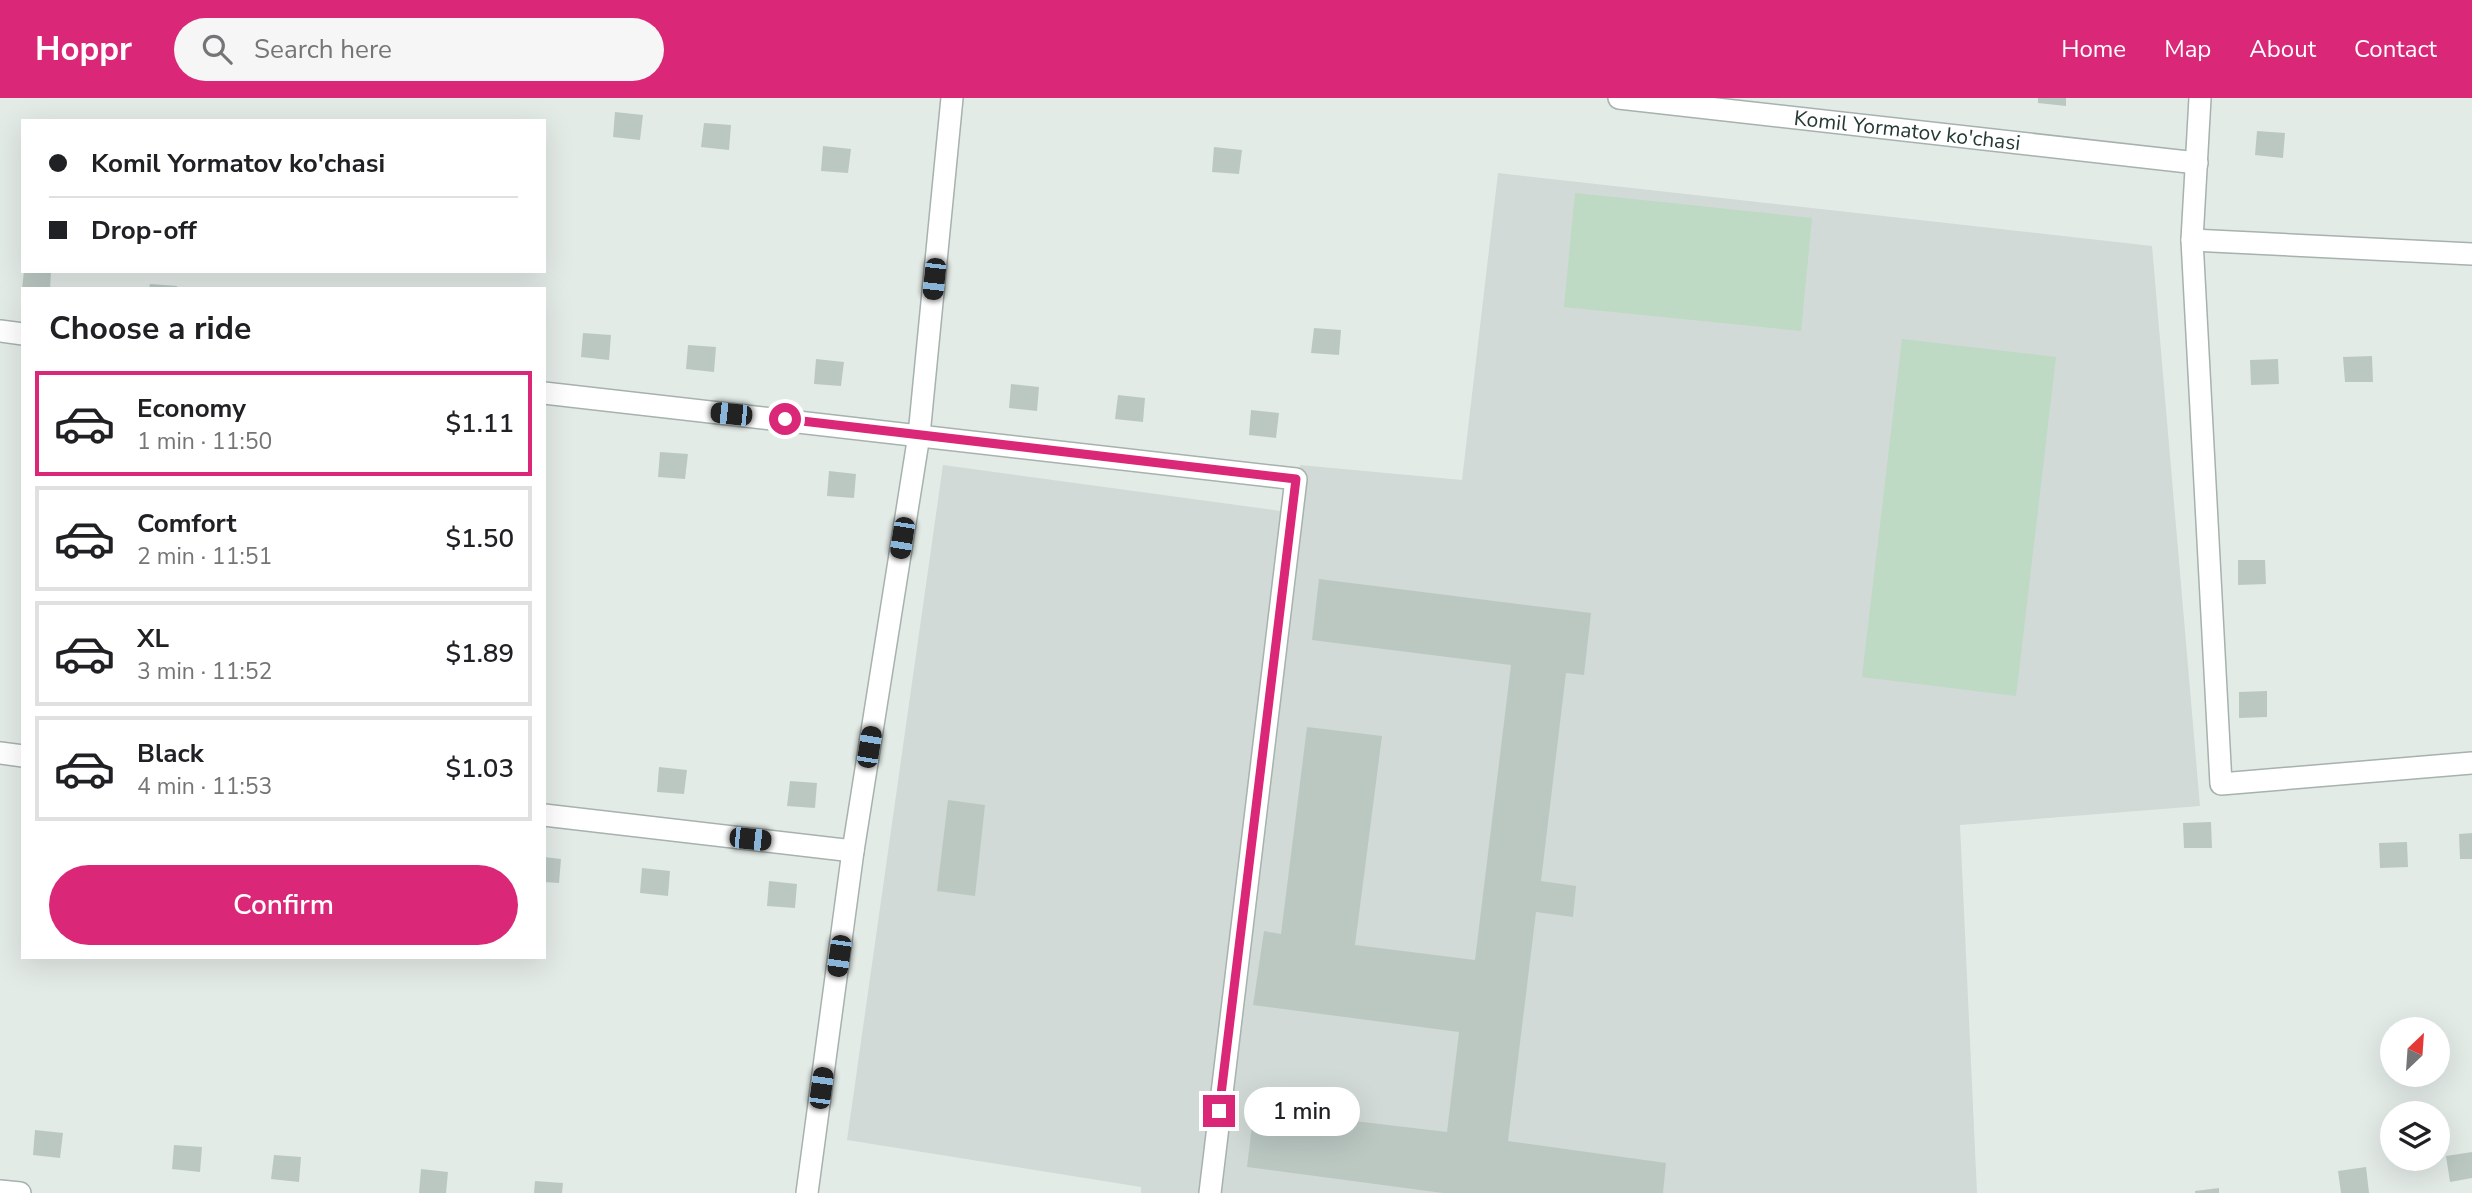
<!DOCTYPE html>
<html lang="en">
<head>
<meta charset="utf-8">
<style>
  body { margin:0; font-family:"Nunito Sans",sans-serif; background:#f6f6f6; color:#202124; height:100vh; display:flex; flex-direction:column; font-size:26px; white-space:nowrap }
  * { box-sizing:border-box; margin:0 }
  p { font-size:23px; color:#757577 }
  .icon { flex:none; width:38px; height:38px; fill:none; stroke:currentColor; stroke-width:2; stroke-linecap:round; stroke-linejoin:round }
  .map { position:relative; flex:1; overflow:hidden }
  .side { position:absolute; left:21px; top:189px; width:525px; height:672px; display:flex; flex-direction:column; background:#fff; border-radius:0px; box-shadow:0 7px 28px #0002 }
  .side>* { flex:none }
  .top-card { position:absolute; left:21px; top:21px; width:525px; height:154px; border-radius:0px; box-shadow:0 7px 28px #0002; display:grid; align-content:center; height:154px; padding:0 28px; background:#fff }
  .needle { width:46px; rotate:25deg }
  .controls { position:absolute; left:2380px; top:919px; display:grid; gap:14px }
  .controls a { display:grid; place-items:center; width:70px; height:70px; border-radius:50%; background:#fff; box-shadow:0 7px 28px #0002; font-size:35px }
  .end { position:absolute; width:32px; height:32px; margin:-16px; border:9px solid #db2777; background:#fff; box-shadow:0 0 0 4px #fff }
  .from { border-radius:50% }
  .bubble { position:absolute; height:49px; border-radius:24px; background:#fff; box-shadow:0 7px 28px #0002; font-size:23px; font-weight:600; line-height:49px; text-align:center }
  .car { position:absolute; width:21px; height:42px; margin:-21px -10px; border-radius:9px; box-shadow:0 0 5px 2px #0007; background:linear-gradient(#222 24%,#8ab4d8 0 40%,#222 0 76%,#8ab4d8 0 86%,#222 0) }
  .top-card b { display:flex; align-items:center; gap:24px; height:66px; font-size:26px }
  .top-card b+b { border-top:2px solid #e0e0e0 }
  .top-card i { width:18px; height:18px; background:#202124 }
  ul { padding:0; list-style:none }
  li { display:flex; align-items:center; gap:21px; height:105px; margin:0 14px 10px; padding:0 14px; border:4px solid #e0e0e0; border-radius:0px }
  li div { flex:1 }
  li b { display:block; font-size:26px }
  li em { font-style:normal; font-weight:600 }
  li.active { border-color:#db2777 }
  li>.icon { width:63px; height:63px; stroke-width:1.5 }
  h2 { padding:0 28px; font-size:32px; line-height:84px }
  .cta { display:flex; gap:14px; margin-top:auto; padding:14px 28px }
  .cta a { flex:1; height:80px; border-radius:42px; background:#db2777; color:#fff; font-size:28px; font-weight:600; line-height:80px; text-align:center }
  header { display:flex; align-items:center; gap:42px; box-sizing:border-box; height:98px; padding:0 35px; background:#db2777; color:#fff }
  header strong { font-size:33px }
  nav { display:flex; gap:38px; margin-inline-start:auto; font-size:24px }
  .search { width:490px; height:63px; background:#f6f6f6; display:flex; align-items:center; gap:18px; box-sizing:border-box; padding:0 24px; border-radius:38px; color:#757577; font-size:26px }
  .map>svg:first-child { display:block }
</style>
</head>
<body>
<header>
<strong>Hoppr</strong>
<div class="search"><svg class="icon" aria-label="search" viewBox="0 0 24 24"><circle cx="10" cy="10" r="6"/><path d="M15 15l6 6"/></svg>Search here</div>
<nav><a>Home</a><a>Map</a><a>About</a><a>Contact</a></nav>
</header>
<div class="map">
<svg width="2472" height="1095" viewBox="0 0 2472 1095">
  <rect width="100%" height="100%" fill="#e3ebe7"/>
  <!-- built -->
  <polygon fill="#d1dad6" points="1498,75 2152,148 2200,708 1960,727 1977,1095 1141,1095 1141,1089 847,1042 943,367 1303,416 1300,367 1462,382"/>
  <!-- green -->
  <g fill="#bed9c4">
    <polygon points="1575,95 1812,120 1801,233 1564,209"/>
    <polygon points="1902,241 2056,259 2016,598 1862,579"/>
  </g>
  <!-- building -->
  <g fill="#bbc8c2">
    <polygon points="2038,0 2066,0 2066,8 2038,5"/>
    <polygon points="615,14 643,17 640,42 613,39"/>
    <polygon points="704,25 731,27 729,52 701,49"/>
    <polygon points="2257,33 2285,35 2283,60 2255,57"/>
    <polygon points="823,48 851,51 848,75 821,73"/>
    <polygon points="1214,49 1242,52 1239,76 1212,74"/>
    <polygon points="24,173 51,174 50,191 22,191"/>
    <polygon points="150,186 177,188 177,191 149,191"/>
    <polygon points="1314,230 1341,232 1339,257 1311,255"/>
    <polygon points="583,235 611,237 609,262 581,259"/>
    <polygon points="688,247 716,249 714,274 686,271"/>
    <polygon points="2372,258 2373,284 2345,284 2343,259"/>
    <polygon points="816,261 844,264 841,288 814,286"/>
    <polygon points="2278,261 2279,286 2251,287 2250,262"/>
    <polygon points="1011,286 1039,289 1037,313 1009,310"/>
    <polygon points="1118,297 1145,300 1143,324 1115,321"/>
    <polygon points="1251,312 1279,315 1276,340 1249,337"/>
    <polygon points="660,354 688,356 685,381 658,379"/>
    <polygon points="829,373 856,376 854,400 827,398"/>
    <polygon points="2238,462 2265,462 2266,486 2238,487"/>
    <polygon points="1319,481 1591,515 1584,577 1566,575 1541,783 1576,788 1573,819 1536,814 1508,1043 1666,1065 1663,1095 1443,1095 1247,1069 1254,1011 1447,1034 1459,934 1253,907 1264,833 1281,836 1307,629 1382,638 1355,847 1475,862 1511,567 1312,542"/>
    <polygon points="2267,593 2267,619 2239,620 2239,594"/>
    <polygon points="659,669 687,672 684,696 657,694"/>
    <polygon points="790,683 817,685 815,710 787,708"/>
    <polygon points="948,702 985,707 975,798 937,793"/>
    <polygon points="2211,724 2212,750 2184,750 2183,725"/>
    <polygon points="2472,735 2472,761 2460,761 2459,736"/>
    <polygon points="2407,744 2408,769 2380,770 2379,745"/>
    <polygon points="544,759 561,761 559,785 544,784"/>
    <polygon points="642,770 670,773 668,798 640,795"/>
    <polygon points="769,783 797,786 795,810 767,808"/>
    <polygon points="35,1032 63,1035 60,1060 33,1057"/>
    <polygon points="174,1047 202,1049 200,1074 172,1071"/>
    <polygon points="2472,1054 2472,1080 2450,1084 2446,1058"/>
    <polygon points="274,1057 301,1059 299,1084 271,1081"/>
    <polygon points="2366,1069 2369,1095 2341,1095 2338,1073"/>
    <polygon points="421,1071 448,1074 446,1095 419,1095"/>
    <polygon points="535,1083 563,1085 562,1095 534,1095"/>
    <polygon points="2219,1090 2219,1095 2195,1095 2195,1093"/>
  </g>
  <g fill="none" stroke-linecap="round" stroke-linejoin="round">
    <defs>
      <g id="minor">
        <path id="s1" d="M1619 0 2197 65"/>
        <polyline points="2200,0 2192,142 2221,686 2472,665"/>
        <polyline points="2192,142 2472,156"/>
        <polyline points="0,233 23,236"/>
        <polyline points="544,295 1296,381 1210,1095"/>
        <polyline points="0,655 23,658"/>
        <polyline points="544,717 853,753"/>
        <polyline points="0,1093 20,1095"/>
        <polyline points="807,1095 853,753 919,337 952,0"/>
      </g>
    </defs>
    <!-- minor casing -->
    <use href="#minor" stroke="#a6b2ad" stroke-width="24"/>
    <!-- minor -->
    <use href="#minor" stroke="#fff" stroke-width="21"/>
  </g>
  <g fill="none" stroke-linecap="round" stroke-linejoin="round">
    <!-- route -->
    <polyline stroke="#db2777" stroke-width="9" points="785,321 1296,381 1219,1013"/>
  </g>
  <g text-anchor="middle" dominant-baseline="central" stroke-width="7" stroke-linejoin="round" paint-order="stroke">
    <!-- street labels -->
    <g font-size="21" fill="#253a33" stroke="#f3f8f5">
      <text stroke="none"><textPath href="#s1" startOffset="290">Komil Yormatov ko'chasi</textPath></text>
    </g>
  </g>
</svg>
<div class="controls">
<a><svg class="needle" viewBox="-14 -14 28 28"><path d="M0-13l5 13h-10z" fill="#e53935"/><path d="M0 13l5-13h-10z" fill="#757577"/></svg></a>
<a><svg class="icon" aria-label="layers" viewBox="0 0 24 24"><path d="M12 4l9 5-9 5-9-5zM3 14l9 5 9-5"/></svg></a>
</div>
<i class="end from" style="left:785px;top:321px"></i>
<i class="end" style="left:1219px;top:1013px"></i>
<div class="bubble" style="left:1244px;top:989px;width:116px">1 min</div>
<i class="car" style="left:934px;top:181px;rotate:186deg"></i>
<i class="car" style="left:731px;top:316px;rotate:276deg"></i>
<i class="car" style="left:902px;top:440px;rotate:189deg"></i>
<i class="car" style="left:869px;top:649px;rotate:9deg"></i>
<i class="car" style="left:750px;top:741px;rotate:96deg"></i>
<i class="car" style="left:839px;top:858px;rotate:188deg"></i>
<i class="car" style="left:821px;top:990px;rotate:8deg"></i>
<div class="top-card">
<b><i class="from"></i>Komil Yormatov ko'chasi</b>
<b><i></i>Drop-off</b>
</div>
<section class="side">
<h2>Choose a ride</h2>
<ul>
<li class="active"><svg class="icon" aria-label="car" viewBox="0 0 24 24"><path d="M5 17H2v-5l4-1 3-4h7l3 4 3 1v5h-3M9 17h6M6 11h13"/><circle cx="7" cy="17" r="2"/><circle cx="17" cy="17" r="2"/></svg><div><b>Economy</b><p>1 min · 11:50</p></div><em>$1.11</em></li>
<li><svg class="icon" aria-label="car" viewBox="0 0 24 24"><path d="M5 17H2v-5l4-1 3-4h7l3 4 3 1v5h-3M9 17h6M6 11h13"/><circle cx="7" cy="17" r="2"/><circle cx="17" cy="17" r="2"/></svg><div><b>Comfort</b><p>2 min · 11:51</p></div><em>$1.50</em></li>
<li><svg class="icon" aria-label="car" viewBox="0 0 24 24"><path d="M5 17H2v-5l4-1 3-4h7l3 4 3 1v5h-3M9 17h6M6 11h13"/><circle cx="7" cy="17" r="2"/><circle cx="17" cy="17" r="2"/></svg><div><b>XL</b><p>3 min · 11:52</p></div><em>$1.89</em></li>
<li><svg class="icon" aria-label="car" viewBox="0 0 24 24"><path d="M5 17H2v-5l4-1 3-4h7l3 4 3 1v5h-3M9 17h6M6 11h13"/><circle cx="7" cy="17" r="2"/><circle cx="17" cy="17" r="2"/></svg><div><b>Black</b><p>4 min · 11:53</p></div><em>$1.03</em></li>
</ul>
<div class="cta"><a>Confirm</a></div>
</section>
</div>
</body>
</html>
